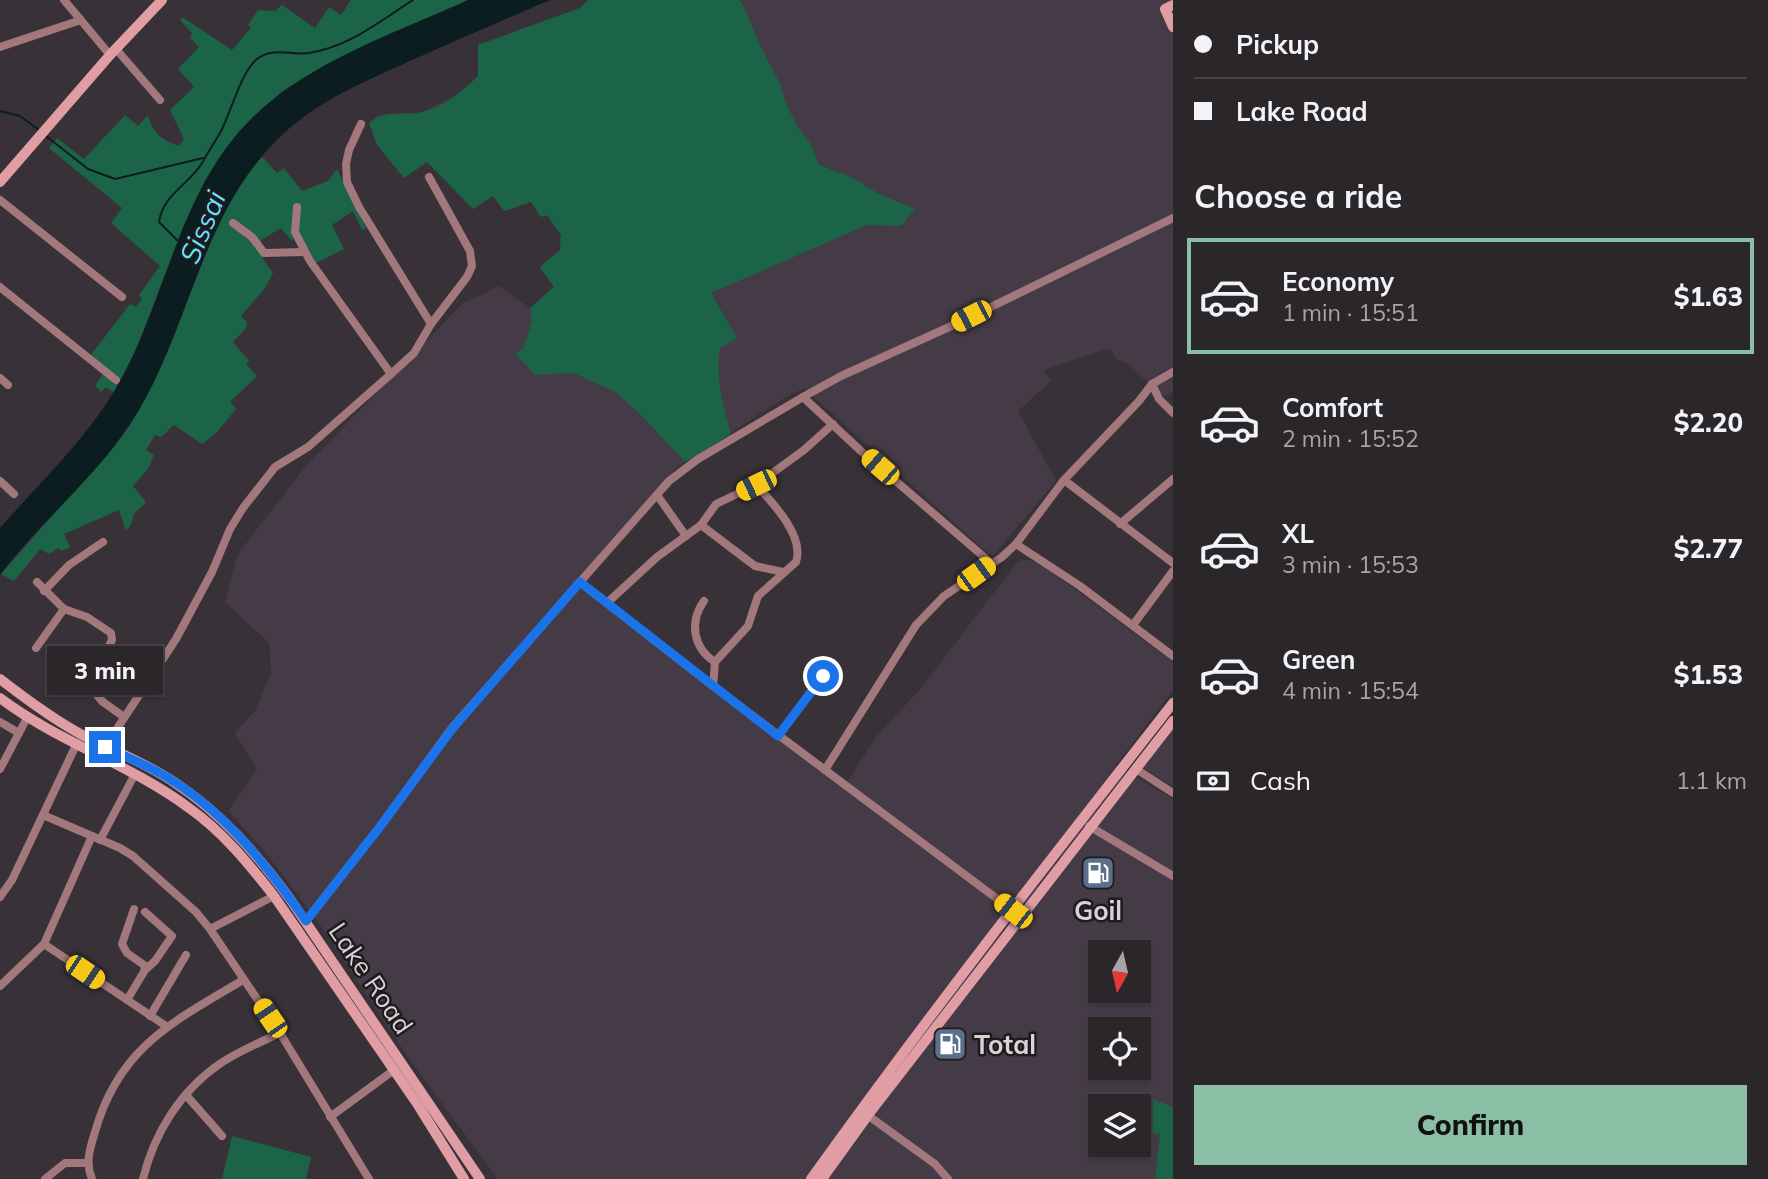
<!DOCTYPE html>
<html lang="en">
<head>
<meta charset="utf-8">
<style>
  body { margin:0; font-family:Mulish,sans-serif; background:#363236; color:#f1f3f6; height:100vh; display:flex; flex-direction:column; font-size:26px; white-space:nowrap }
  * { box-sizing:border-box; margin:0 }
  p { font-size:23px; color:#a5a5a8 }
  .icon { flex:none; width:38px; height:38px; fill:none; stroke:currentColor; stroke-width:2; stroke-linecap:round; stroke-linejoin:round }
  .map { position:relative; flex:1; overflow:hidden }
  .side { display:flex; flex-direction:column; background:#2a262a; width:595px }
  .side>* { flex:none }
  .top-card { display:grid; align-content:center; height:154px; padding:0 21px; background:#2a262a }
  .needle { width:46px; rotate:188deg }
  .controls { position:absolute; left:1088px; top:940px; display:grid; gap:14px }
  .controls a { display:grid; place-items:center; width:63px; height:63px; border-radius:0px; background:#2a262a; box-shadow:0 2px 5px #0004,0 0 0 2px #464347; font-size:35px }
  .end { position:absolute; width:32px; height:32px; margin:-16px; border:9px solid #1a73e8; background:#fff; box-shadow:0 0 0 4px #fff }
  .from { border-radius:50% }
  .bubble { position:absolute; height:49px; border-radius:0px; background:#2a262a; box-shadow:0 2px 5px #0004,0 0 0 2px #464347; font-size:23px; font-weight:800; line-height:49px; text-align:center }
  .car { position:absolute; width:21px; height:42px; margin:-21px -10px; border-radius:9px; box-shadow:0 0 5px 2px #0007; background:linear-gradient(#f5c518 24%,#345 0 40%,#f5c518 0 76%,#345 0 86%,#f5c518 0) }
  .top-card b { display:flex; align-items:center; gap:24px; height:66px; font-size:26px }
  .top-card b+b { border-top:2px solid #464347 }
  .top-card i { width:18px; height:18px; background:#f1f3f6 }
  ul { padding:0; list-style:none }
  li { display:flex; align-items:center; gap:21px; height:116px; margin:0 14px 10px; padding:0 7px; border:4px solid transparent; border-radius:0px }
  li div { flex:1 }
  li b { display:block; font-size:26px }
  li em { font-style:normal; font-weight:800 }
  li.current { border-color:#8abfa5 }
  li>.icon { width:63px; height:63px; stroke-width:1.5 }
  h2 { padding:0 21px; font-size:32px; line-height:84px }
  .pay { display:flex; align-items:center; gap:18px; height:77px; padding:0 21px; font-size:26px }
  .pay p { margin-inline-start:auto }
  .action { display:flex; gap:14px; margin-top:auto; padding:14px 21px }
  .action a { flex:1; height:80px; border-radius:0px; background:#8abfa5; color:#111; font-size:28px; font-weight:800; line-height:80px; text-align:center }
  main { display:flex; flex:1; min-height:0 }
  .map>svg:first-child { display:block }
</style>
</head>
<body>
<main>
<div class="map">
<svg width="1173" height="1179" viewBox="0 0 1173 1179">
  <rect width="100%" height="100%" fill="#383238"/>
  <!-- built -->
  <g fill="#453b46" fill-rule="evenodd">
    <path d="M588 0H1173V392L1163 396 1124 361H1118L1110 348 1044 370 1051 381 1018 411 1056 481 992 557 804 388 781 400 676 468 574 582 843 788 876 737 922 687 1018 561 1031 560 1045 567 1173 662V690L1116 765 1173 799V1107L1139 1093 1131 1106H1101V1144H1139V1131L1160 1134 1155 1179H498L412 1063 319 923 262 848 228 811 257 769 235 733 255 711 271 673 269 643 225 602 238 554 305 467 462 304 499 286 530 308 554 287 540 267 560 250 561 235 547 215 541 217 531 202 504 211 493 196 473 209 427 162 404 178 377 145 369 123 379 115 422 112 458 95 478 76V45L580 8ZM1101 952H1139V990H1101ZM1101 1029H1139V1068H1101Z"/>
    <polygon points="1173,727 1173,786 1141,767"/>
  </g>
  <!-- green -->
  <g fill="#1b6447">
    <path d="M351 0H468L325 65 281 92 230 145 205 180 184 225 135 352 114 392 106 387 101 392 95 386 103 374 87 360 130 304 136 307 142 299 139 295 160 266 111 223 122 208 49 148 57 138 84 159 125 115 138 126 148 115C153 133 161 140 179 146L184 139 170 110 194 87 178 69 199 47 190 38 192 33 180 20 182 17 232 50 251 28 248 25 258 10 275 11 282 5 315 28 329 7 341 15Z"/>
    <path d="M588 0H738L742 3 761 47 779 82 787 105 798 128 811 144 819 165 851 177 879 194 915 209 901 226 867 225 711 293 737 338 720 348C715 378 723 405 731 434L685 462 643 417 617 393 574 373 535 375 515 353 523 349 532 322 530 308 554 287 540 267 560 250 561 235 547 215 541 217 531 202 504 211 493 196 473 209 427 162 404 178 377 145 369 123C387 108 401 117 422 112 444 107 462 91 478 76V45L580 8Z"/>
    <polygon points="262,157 277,173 284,168 302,191 328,181 337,169 366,228 362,230 353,211 332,225 344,249 314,264 300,235 291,240 281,228 261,240 263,259 273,273 265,288 241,316 247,322 246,328 233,342 249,361 246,364 257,376 230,402 236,409 218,431 202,444 174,425 161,437 155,435 146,450 154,455 148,469 133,486 146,502 134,514 131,525 126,531 119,510 64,534 70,547 61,551 58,548 49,554 40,549 14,581 1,574 116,443 152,386 220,218 247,174"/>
    <polygon points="1139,1093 1173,1107 1173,1179 1155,1179 1160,1134 1139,1131 1139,1106 1131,1106"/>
    <polygon points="232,1136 311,1157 306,1179 222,1179"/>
  </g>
  <!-- water -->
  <path fill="#0c1d21" d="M468 0H550C506 19 462 38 419 57 371 79 321 98 282 135 203 209 192 320 139 410 103 472 43 518 0 575V528C44 478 96 430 126 370 169 286 183 184 254 116 313 60 395 33 468 0Z"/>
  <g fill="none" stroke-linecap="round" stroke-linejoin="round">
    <!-- stream -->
    <g stroke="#0c1d21" stroke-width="2">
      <polyline points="0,111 20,116 39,130"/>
      <polyline points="46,136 88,169 115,179 203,158"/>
      <path d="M177 240 159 222C163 194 189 185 202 163 208 152 215 142 221 131 231 112 241 72 257 59 274 46 291 56 309 53 349 47 380 21 413 0"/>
    </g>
    <!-- street -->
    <g stroke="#a2787c" stroke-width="8">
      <polyline points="64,0 110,55"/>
      <polyline points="0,47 81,20"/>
      <polyline points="116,49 160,100"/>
      <polyline points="361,124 349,150 346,164 347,182 359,207 431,324"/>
      <polyline points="0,200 122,297"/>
      <polyline points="233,223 252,237 264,253 304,252"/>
      <polyline points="0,287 116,380"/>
      <polyline points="391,374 414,353 431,324 467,277 472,266 470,251 429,177"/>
      <polyline points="0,378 8,385"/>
      <polyline points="1152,384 1173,372"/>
      <polyline points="1064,480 1173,563"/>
      <polyline points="0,481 14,494"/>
      <polyline points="657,495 686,536"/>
      <polyline points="1120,524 1173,479"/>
      <polyline points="701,525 755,566 783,572"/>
      <polyline points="1016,544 1064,480 1139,401 1152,384 1159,399 1173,413"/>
      <polyline points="991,563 862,452 803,397 841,376 958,323 1173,218"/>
      <polyline points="37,582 64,609"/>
      <polyline points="580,582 669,481 698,459 803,397"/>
      <polyline points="44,591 69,565 103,542"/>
      <path d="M704 601C689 622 693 648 715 662"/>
      <polyline points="607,603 657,557 701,525 716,504 756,485 804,450 833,424"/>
      <polyline points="1133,625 1173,571"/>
      <polyline points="36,648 64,609 87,617 111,633 112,640 89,686 103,702 124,717"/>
      <path d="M713 686 715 662 748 626 758 596 796 562C805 536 772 502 756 485"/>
      <polyline points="0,722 19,733"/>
      <polyline points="778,736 823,676"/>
      <polyline points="103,750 176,639 212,572 230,529 243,508 275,467 308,447 391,374 310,261 295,232 297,207"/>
      <polyline points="0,769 27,718"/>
      <polyline points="1136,769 1173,793"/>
      <polyline points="825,770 916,625 944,596 1002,557 1016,544 1080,586 1173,656"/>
      <polyline points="43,815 120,848 133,856 196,912 210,929 280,1033 369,1179"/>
      <polyline points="1089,826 1173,876"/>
      <polyline points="92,836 44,944 166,1026"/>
      <polyline points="100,840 135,774"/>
      <polyline points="0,897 12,880 77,743"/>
      <polyline points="306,921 379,828 451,729 580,582 713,686 1016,913"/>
      <polyline points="210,929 274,896"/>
      <polyline points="145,970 155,961 172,936 145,912"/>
      <polyline points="0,986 44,944"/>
      <polyline points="127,1000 145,970 144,965 127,953 122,944 134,909"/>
      <polyline points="150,1016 186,955"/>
      <polyline points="186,1095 222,1136"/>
      <polyline points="866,1114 935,1164 948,1179"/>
      <polyline points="330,1117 394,1070"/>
      <polyline points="45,1179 65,1163 88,1163"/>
      <path d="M92 1179C85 1163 90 1148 95 1132 119 1047 173 1022 243 980"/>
      <path d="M143 1179C154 1133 181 1090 221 1063 239 1051 261 1042 280 1033"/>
    </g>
    <!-- secondary -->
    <g stroke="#e09da4" stroke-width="10">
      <polyline points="1173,5 1165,9 1173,27"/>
      <polyline points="0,182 110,55 162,0"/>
      <path d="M0 679C27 700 54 720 84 736 114 751 146 763 174 782 221 813 257 854 290 899L480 1179"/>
      <path d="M0 698C58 742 130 764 189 808 223 832 248 863 274 896L418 1105 464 1179"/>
      <path d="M811 1179C927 1017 1050 860 1173 703"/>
      <polyline points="822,1179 868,1115 1173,721"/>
    </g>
  </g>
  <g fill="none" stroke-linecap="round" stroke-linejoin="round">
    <!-- route -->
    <path stroke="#1a73e8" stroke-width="9" d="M105 747C128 758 152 767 173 781 228 816 269 868 306 921L379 828 452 729 580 582 778 736 823 676"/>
  </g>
  <!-- icons -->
  <defs>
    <symbol id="fuel-square" viewBox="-11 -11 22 22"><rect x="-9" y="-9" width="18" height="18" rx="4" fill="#5c6f8a" stroke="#1e1b1e"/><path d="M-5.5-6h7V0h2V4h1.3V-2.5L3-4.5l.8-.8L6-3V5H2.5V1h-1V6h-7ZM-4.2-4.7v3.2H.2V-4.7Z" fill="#fff"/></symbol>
  </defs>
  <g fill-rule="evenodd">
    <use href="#fuel-square" x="1079" y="854" width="38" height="38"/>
    <use href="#fuel-square" x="931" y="1025" width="38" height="38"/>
  </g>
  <g text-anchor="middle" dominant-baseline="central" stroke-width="5" stroke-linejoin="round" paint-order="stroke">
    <!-- poi labels -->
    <g font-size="26" font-weight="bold" fill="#d7d3d7" stroke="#1e1b1e">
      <text x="1098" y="910">Goil</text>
      <text x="974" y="1044" text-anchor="start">Total</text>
    </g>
    <!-- street labels -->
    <g font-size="26" fill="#d7d3d7" stroke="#1e1b1e">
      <text transform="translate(371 978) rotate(56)">Lake Road</text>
    </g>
    <!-- water labels -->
    <g font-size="28" font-style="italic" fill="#62e2fe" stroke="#1e1b1e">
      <text transform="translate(202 227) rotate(-67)">Sissai</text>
    </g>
  </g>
</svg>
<div class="controls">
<a><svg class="needle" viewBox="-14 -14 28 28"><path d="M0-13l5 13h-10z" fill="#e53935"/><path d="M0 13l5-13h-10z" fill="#a5a5a8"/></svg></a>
<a><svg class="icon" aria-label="locate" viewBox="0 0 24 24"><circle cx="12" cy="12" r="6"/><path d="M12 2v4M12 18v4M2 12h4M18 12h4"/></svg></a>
<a><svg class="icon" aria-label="layers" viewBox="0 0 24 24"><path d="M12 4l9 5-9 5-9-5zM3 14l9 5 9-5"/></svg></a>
</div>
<i class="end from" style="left:823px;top:676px"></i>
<i class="end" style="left:105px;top:747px"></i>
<div class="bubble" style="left:47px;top:646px;width:116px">3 min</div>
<i class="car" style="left:971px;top:316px;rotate:243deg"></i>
<i class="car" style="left:880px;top:467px;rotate:311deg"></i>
<i class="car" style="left:756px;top:485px;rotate:244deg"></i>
<i class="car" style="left:976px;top:574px;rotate:54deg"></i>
<i class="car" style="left:1013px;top:911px;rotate:308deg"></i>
<i class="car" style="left:85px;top:972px;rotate:124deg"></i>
<i class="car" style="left:270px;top:1018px;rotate:326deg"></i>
</div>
<section class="side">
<div class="top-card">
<b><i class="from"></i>Pickup</b>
<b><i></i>Lake Road</b>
</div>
<h2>Choose a ride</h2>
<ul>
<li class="current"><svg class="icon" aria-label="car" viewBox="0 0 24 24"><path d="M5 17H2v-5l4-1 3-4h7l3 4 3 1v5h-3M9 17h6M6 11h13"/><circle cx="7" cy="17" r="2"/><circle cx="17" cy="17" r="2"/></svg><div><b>Economy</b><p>1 min · 15:51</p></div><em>$1.63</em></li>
<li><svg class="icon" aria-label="car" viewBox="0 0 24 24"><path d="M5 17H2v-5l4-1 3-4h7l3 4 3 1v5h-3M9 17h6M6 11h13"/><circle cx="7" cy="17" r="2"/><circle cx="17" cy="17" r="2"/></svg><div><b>Comfort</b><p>2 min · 15:52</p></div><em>$2.20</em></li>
<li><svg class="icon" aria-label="car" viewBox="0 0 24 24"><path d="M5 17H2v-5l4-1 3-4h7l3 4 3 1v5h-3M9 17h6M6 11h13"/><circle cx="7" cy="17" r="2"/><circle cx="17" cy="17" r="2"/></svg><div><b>XL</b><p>3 min · 15:53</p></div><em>$2.77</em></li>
<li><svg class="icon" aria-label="car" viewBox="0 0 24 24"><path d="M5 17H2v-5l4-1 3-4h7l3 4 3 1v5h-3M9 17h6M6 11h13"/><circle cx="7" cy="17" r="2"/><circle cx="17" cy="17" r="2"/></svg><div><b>Green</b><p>4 min · 15:54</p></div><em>$1.53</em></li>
</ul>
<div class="pay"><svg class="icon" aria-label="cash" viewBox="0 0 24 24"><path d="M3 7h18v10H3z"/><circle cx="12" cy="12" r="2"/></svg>Cash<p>1.1 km</p></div>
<div class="action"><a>Confirm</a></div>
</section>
</main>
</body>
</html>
